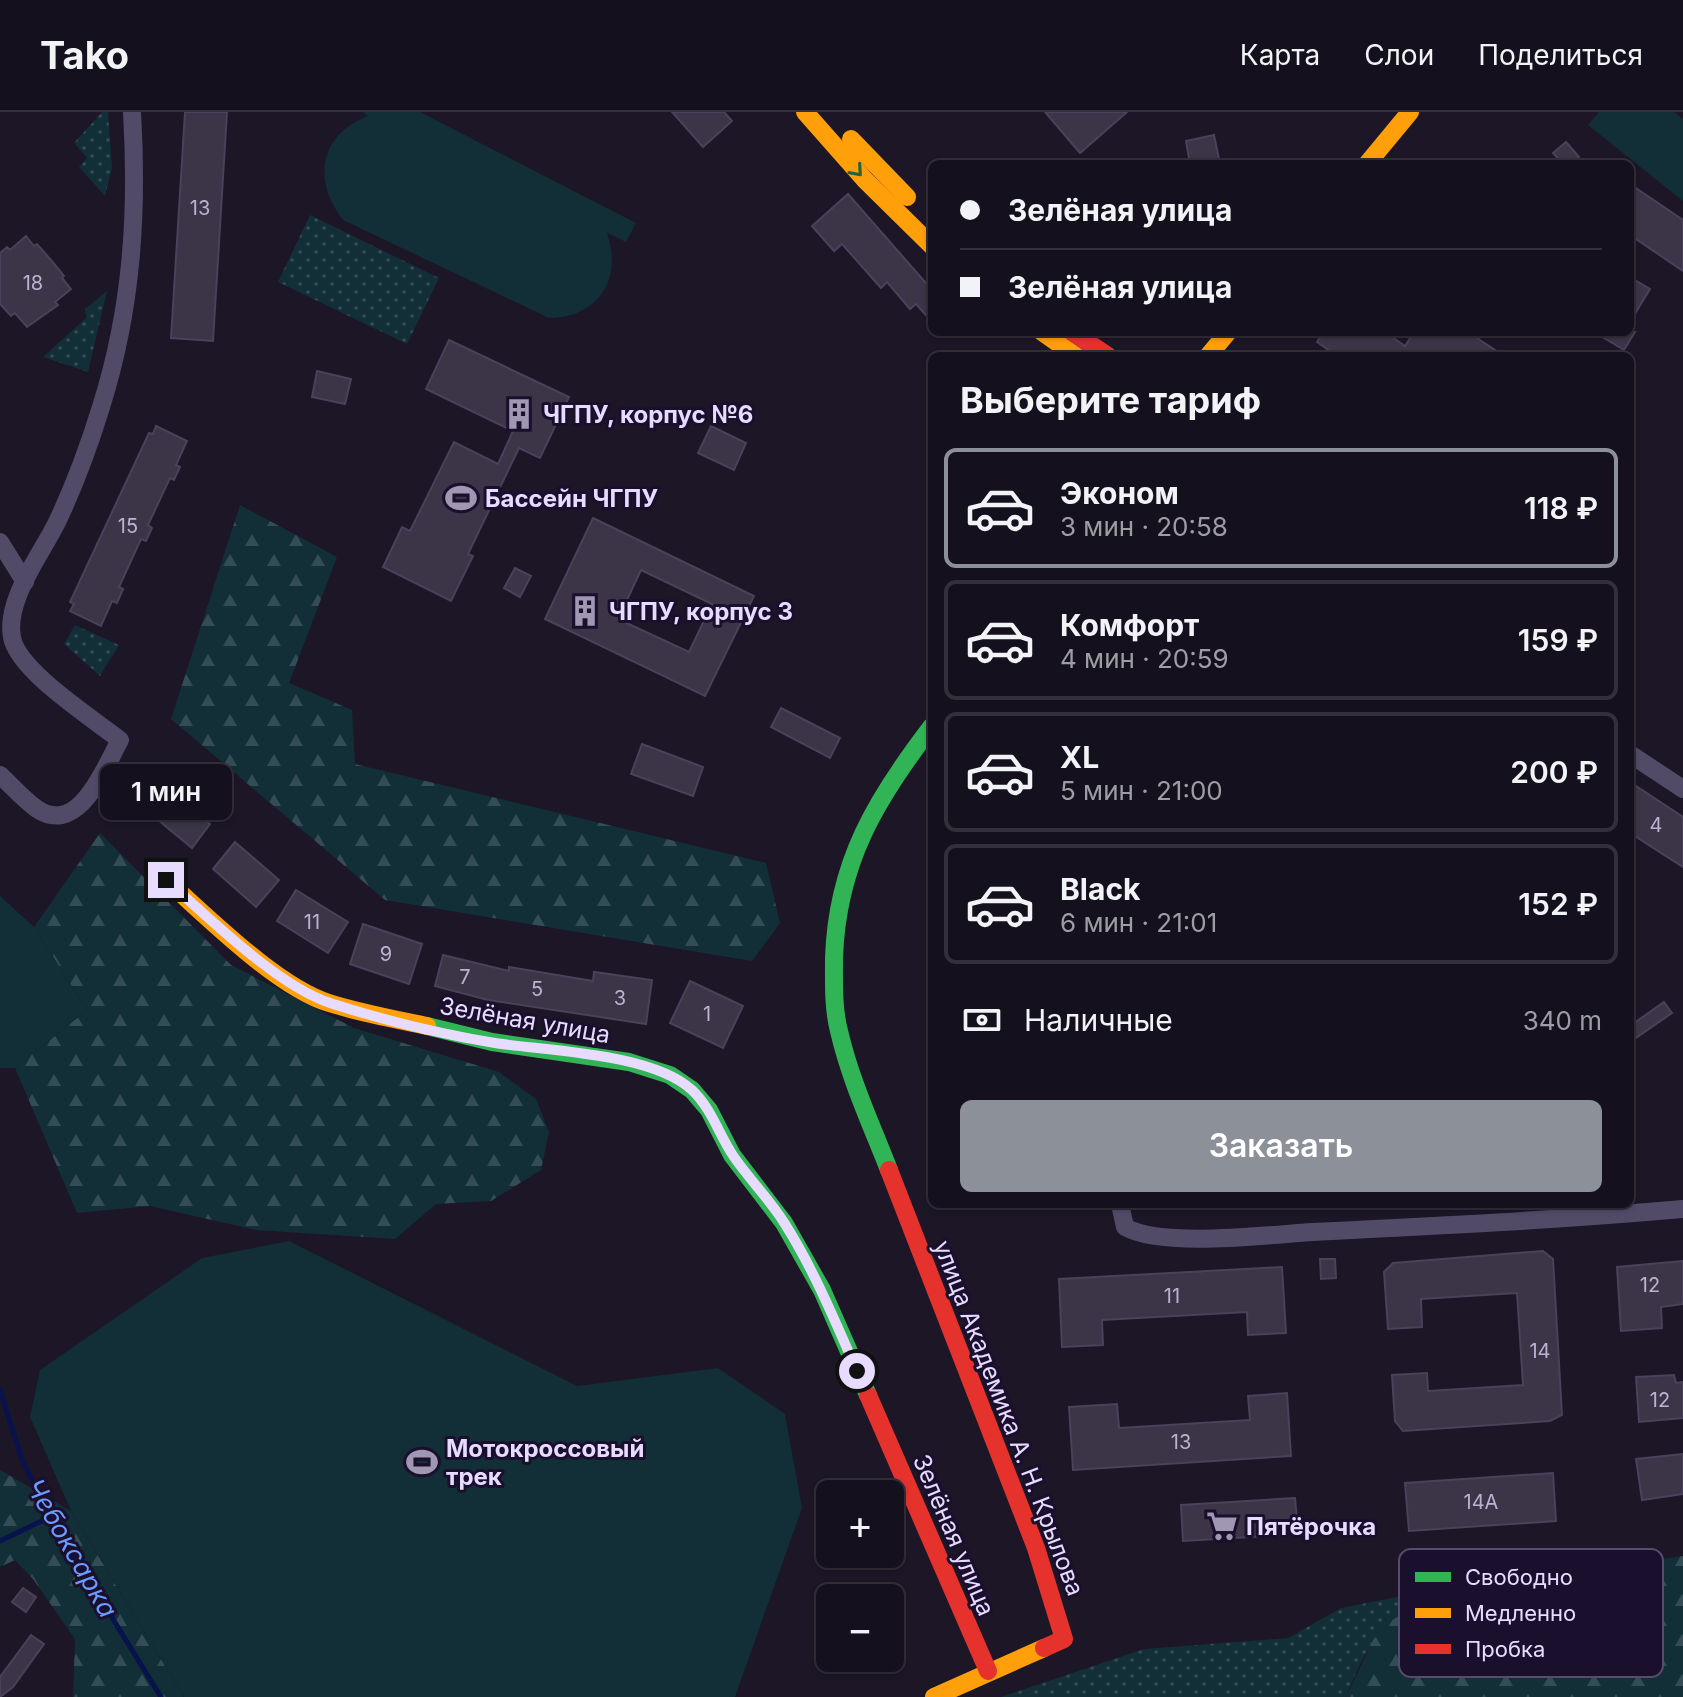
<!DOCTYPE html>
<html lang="ru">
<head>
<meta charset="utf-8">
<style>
  body { margin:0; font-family:Inter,sans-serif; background:#221e2a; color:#f1f3f6; height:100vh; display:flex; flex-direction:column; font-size:30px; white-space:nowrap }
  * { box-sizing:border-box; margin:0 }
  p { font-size:26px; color:#9d9da4 }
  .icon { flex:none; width:44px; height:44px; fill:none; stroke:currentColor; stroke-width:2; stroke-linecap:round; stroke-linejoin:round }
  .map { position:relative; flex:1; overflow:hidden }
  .sheet { position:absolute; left:928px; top:240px; width:706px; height:856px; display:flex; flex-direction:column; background:#15101d; border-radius:12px; box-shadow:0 2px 6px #0004,0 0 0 2px #34303b }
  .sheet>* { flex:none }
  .banner { position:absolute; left:928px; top:48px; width:706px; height:176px; border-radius:12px; box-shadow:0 2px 6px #0004,0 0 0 2px #34303b; display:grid; align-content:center; height:176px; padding:0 32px; background:#15101d }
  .controls { position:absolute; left:816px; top:1368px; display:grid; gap:16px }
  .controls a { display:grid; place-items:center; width:88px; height:88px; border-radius:12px; background:#15101d; box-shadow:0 2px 6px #0004,0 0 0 2px #34303b; font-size:40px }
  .end { position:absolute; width:36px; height:36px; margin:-18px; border:10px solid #e7dcff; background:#111; box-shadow:0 0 0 4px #111 }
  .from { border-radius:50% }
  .bubble { position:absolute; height:56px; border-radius:12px; background:#15101d; box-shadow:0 2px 6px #0004,0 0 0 2px #34303b; font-size:26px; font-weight:600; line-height:56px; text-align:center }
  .banner b { display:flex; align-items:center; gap:28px; height:76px; font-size:30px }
  .banner b+b { border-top:2px solid #34303b }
  .banner i { width:20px; height:20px; background:#f1f3f6 }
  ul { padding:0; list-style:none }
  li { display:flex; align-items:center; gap:24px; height:120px; margin:0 16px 12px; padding:0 16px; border:4px solid #34303b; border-radius:12px }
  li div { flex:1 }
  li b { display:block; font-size:30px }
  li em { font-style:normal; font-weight:600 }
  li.on { border-color:#8c9099 }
  li>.icon { width:72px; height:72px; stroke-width:1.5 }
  h2 { padding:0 32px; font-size:36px; line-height:96px }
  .pay { display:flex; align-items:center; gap:20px; height:88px; padding:0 32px; font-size:30px }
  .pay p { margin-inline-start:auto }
  .primary-button { display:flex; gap:16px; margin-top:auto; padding:16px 32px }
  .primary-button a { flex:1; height:92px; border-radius:12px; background:#8c9099; color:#fff; font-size:32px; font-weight:600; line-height:92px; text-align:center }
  header { display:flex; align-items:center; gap:48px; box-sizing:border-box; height:112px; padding:0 40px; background:#15101d; border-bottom:2px solid #34303b }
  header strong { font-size:38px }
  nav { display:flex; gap:44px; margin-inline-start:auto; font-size:28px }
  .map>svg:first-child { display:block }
</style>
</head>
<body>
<header>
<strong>Tako</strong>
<nav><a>Карта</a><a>Слои</a><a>Поделиться</a></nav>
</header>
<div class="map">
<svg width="1683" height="1585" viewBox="0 0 1683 1585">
  <defs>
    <pattern id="grass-dots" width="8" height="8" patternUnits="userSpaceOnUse" patternTransform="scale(2)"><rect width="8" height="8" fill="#122e37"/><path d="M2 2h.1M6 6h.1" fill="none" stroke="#344c55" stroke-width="1.8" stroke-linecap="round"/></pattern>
    <pattern id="forest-firs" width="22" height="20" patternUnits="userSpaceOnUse" patternTransform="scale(2)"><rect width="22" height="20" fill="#122e37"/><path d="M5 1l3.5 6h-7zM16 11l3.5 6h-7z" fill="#344c55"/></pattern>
  </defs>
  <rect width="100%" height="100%" fill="#1c1627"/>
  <!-- grass -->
  <g fill="url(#grass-dots)">
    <polygon points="102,0 108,0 112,56 105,84 79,55 87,46 74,31"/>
    <polygon points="310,103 439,166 407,232 278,170"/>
    <polygon points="107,179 88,260 43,245 86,206 85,197"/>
    <polygon points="75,513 119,533 100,564 64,532"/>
    <path d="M1402 1484 1412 1497C1371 1521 1364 1543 1346 1585H1001L1144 1537 1288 1526 1341 1496Z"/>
  </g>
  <!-- forest -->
  <g fill="url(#forest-firs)">
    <polygon points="240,393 337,445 289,571 352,598 355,652 766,751 780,811 752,849 385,788 171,607"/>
    <polygon points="100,721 231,853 354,916 499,960 536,987 549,1020 541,1058 491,1089 436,1092 395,1127 256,1118 150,1094 77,1101 15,956 87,898 34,815"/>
    <polygon points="0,1358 71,1399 184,1585 73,1585 75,1527 33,1467 15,1448 0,1455"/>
    <path d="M1683 1444V1585H1346L1373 1528 1390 1509 1412 1497 1468 1495 1489 1501 1572 1548C1625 1552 1619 1500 1617 1464L1634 1451Z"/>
  </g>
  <!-- garden -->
  <g fill="#122e37">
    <path d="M362 0H420L636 111 626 130 607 121C623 166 599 206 549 206L343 108C312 69 319 23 368 4Z"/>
    <polygon points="1599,0 1674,0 1683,7 1683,89 1588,13"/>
    <polygon points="0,784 34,815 87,898 15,956 0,956"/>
    <polygon points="289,1129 577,1274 718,1256 785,1302 802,1396 735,1585 184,1585 71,1399 30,1305 40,1258 202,1146"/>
  </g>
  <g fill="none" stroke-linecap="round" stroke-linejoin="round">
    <!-- stream -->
    <g stroke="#08124c" stroke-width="5">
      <polyline points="0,1278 22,1348 50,1405 161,1585"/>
      <polyline points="0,1429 50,1405"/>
    </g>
  </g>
  <!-- building -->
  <g fill="#3c3548" stroke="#4a415a" stroke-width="2" fill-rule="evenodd">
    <polygon points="185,0 227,0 213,229 171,226"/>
    <polygon points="672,0 724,0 732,9 703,35"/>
    <polygon points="1045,0 1127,0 1080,41"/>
    <polygon points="1214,23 1220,52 1190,52 1186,29"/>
    <polygon points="1566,30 1579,45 1571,52 1563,52 1553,41"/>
    <polygon points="1630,72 1683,108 1683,159 1630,123"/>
    <polygon points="848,82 932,178 932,210 916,192 910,197 887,170 881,176 842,132 834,139 812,114"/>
    <polygon points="26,124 34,134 37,132 51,148 64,164 62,166 71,177 55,190 58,193 27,215 15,201 11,204 0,192 0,141 7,135 10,138"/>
    <polygon points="1630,165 1650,177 1630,210"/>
    <polygon points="1323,220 1385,220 1405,234 1414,220 1468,220 1504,244 1337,244 1317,230"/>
    <polygon points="1594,220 1635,220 1624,238"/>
    <polygon points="449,228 569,285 540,346 519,336 468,442 473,444 451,489 383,455 402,415 410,419 454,330 498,352 513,319 426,277"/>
    <polygon points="317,259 351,267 345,292 312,285"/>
    <polygon points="156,314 187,329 176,353 180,355 174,368 170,366 148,413 152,416 146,429 141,427 119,475 123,477 117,491 112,489 101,514 70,499 74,492 70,490 149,321 153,322"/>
    <polygon points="711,314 746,331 734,358 698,341"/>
    <path d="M593 406 754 484 705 584 545 507ZM641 458 712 492 689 540 618 507Z"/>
    <polygon points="515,456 531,464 520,485 504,476"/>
    <polygon points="781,596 840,626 830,646 771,615"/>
    <polygon points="642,632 703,655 693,684 631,662"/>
    <polygon points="153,665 210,712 192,736 134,688"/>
    <polygon points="1630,670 1683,705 1683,755 1630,721"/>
    <polygon points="235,730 279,768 256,795 213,757"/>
    <polygon points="296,778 348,810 328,841 277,809"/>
    <polygon points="363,812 422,832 409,872 350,852"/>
    <polygon points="443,843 509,859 509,855 593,869 594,860 652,868 646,912 488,888 435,874"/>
    <polygon points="690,869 743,894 723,936 670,911"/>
    <polygon points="1664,890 1672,901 1630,930 1630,914"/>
    <polygon points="1543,1139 1553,1147 1562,1303 1550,1309 1403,1319 1395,1309 1392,1263 1427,1261 1428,1279 1523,1273 1517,1181 1421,1187 1422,1215 1388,1217 1384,1160 1393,1151"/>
    <polygon points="1320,1147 1335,1147 1336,1166 1321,1167"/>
    <polygon points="1683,1149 1683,1192 1661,1195 1662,1216 1621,1219 1617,1155"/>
    <polygon points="1282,1155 1286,1221 1248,1223 1247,1200 1102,1208 1103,1233 1062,1235 1059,1167"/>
    <polygon points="1674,1263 1676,1271 1683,1270 1683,1306 1639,1310 1636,1265"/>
    <polygon points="1287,1281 1291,1344 1073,1358 1069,1295 1117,1292 1119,1316 1250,1308 1248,1284"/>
    <polygon points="1683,1342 1683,1382 1642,1388 1636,1347"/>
    <polygon points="1553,1361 1556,1409 1409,1419 1405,1371"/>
    <polygon points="1295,1386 1297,1407 1285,1408 1286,1423 1183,1429 1181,1393"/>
    <polygon points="23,1476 36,1485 26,1500 12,1490"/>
    <polygon points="31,1523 44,1532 13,1575 0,1585 0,1565"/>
  </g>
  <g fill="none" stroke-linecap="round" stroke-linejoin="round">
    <!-- street -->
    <g stroke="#524b68" stroke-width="18">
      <polyline points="0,430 25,470"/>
      <polyline points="1630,642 1683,677"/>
      <path d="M0 663C12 674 24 688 37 697 79 725 105 655 120 628 92 606 17 558 12 525 5 487 42 442 58 408 75 372 89 334 101 295 132 197 138 101 132 0"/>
      <path d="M1120 1092 1125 1115C1162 1136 1266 1123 1312 1120 1436 1114 1559 1108 1683 1097"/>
    </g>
    <!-- fast -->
    <g stroke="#30b455" stroke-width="18">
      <polyline points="427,914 492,930 629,950 670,963 692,978 709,998 732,1043 784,1111 822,1178 868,1283"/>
      <path d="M889 1058C871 1012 850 967 839 919 833 896 834 870 834 846 837 751 876 687 932 614"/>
    </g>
    <!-- slow -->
    <g stroke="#ff9f0a" stroke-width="18">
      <polyline points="805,0 865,68 932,134"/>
      <polyline points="851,27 907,85"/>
      <polyline points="1367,52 1410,0"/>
      <polyline points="1042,220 1076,244"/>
      <polyline points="1208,244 1228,220"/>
      <path d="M166 768C208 805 277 875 329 891 361 901 394 907 427 914"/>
      <polyline points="934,1585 1044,1536"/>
    </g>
    <!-- jam -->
    <g stroke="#e5322d" stroke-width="18">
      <polyline points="1072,220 1108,244"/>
      <polyline points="889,1058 1036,1436 1064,1527 1044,1536"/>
      <polyline points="868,1283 988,1559"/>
    </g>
  </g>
  <!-- one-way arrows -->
  <defs><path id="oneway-chevron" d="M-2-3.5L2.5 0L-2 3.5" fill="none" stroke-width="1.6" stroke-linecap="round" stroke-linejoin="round" transform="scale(2)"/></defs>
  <use stroke="#266242" href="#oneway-chevron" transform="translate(857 59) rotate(49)"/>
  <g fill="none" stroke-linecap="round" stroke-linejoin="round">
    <!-- route -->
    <path stroke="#e7dcff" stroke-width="10" d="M166 768C210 806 276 873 330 891 383 908 440 922 495 931 548 939 652 941 692 978 712 997 719 1023 734 1045 750 1068 770 1088 785 1112 814 1158 835 1209 857 1259"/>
  </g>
  <!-- icons -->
  <defs>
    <symbol id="building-bare" viewBox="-9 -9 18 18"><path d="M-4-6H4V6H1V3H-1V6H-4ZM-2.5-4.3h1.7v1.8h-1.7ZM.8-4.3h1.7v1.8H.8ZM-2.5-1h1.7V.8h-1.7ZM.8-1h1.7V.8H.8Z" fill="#a097b3" stroke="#1b0f2e" stroke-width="2.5" paint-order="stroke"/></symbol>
    <symbol id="stadium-bare" viewBox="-9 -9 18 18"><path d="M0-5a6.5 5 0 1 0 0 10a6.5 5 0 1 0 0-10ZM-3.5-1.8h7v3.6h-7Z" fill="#a097b3" stroke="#1b0f2e" stroke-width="2.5" paint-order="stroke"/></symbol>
    <symbol id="supermarket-bare" viewBox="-9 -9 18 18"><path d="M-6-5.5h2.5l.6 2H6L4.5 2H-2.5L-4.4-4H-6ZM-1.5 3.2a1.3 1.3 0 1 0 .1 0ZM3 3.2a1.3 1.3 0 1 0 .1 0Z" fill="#a097b3" stroke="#1b0f2e" stroke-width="2.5" paint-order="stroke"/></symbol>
  </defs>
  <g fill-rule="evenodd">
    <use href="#building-bare" x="497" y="280" width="44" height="44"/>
    <use href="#stadium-bare" x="439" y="364" width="44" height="44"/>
    <use href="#building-bare" x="563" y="477" width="44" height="44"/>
    <use href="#stadium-bare" x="400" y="1328" width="44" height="44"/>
    <use href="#supermarket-bare" x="1200" y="1392" width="44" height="44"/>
  </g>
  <g text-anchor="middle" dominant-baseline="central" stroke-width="6" stroke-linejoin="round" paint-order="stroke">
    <!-- number labels -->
    <g font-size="20" fill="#bcb2d1">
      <text x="200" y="96">13</text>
      <text x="33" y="171">18</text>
      <text x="128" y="414">15</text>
      <text x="1656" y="713">4</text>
      <text x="312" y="810">11</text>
      <text x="386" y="842">9</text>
      <text x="465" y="865">7</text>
      <text x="537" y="877">5</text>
      <text x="620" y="886">3</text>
      <text x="707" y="902">1</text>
      <text x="1650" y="1173">12</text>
      <text x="1172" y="1184">11</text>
      <text x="1540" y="1239">14</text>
      <text x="1660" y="1288">12</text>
      <text x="1181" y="1330">13</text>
      <text x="1481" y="1390">14А</text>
    </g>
    <!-- poi labels -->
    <g font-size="24" font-weight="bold" fill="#e7dcff" stroke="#1b0f2e" text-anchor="start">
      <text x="543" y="302">ЧГПУ, корпус №6</text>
      <text x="485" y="386">Бассейн ЧГПУ</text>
      <text x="609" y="499">ЧГПУ, корпус 3</text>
      <text x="446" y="1336">Мотокроссовый<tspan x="446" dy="28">трек</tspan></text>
      <text x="1246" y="1414">Пятёрочка</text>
    </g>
    <!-- street labels -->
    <g font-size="24" fill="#e7dcff" stroke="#1b0f2e">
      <text transform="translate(525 908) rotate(10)">Зелёная улица</text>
      <text transform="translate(1009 1306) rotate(69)">улица Академика А. Н. Крылова</text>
      <text transform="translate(954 1423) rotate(67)">Зелёная улица</text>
    </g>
    <!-- water labels -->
    <g font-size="26" font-style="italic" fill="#6a9cff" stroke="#1b0f2e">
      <text transform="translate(72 1436) rotate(60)">Чебоксарка</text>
    </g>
  </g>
  <!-- legend -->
  <rect x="1399" y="1437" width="264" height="128" rx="12" fill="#1b0f2e" stroke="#584c6d" stroke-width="2"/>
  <rect x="1415" y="1460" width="36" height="10" fill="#30b455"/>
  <rect x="1415" y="1496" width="36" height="10" fill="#ff9f0a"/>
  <rect x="1415" y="1532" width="36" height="10" fill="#e5322d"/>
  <g font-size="22" fill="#e7dcff">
    <text x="1465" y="1473">Свободно</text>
    <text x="1465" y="1509">Медленно</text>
    <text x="1465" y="1545">Пробка</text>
  </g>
</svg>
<div class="controls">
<a>+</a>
<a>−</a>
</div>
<i class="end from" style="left:857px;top:1259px"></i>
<i class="end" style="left:166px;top:768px"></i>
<div class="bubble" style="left:100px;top:652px;width:132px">1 мин</div>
<div class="banner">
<b><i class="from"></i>Зелёная улица</b>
<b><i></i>Зелёная улица</b>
</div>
<section class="sheet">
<h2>Выберите тариф</h2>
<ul>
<li class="on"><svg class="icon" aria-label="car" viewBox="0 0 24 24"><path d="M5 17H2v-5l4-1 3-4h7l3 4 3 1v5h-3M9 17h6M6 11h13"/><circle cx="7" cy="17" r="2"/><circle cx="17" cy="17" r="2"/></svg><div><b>Эконом</b><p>3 мин · 20:58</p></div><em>118 ₽</em></li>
<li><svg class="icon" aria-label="car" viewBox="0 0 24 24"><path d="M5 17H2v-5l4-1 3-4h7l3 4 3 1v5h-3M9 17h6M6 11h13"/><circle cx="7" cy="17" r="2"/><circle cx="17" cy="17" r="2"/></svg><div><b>Комфорт</b><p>4 мин · 20:59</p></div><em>159 ₽</em></li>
<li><svg class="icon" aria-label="car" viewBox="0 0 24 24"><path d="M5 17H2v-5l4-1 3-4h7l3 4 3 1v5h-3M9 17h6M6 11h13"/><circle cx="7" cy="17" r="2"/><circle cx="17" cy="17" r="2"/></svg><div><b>XL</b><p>5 мин · 21:00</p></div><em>200 ₽</em></li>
<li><svg class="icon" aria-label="car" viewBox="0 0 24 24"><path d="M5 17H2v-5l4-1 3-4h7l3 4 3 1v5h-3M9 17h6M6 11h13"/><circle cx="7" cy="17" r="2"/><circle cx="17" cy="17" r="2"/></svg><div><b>Black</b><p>6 мин · 21:01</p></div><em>152 ₽</em></li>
</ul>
<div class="pay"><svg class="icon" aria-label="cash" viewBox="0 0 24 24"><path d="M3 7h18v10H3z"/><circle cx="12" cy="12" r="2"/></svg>Наличные<p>340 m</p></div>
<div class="primary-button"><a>Заказать</a></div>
</section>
</div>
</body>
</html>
